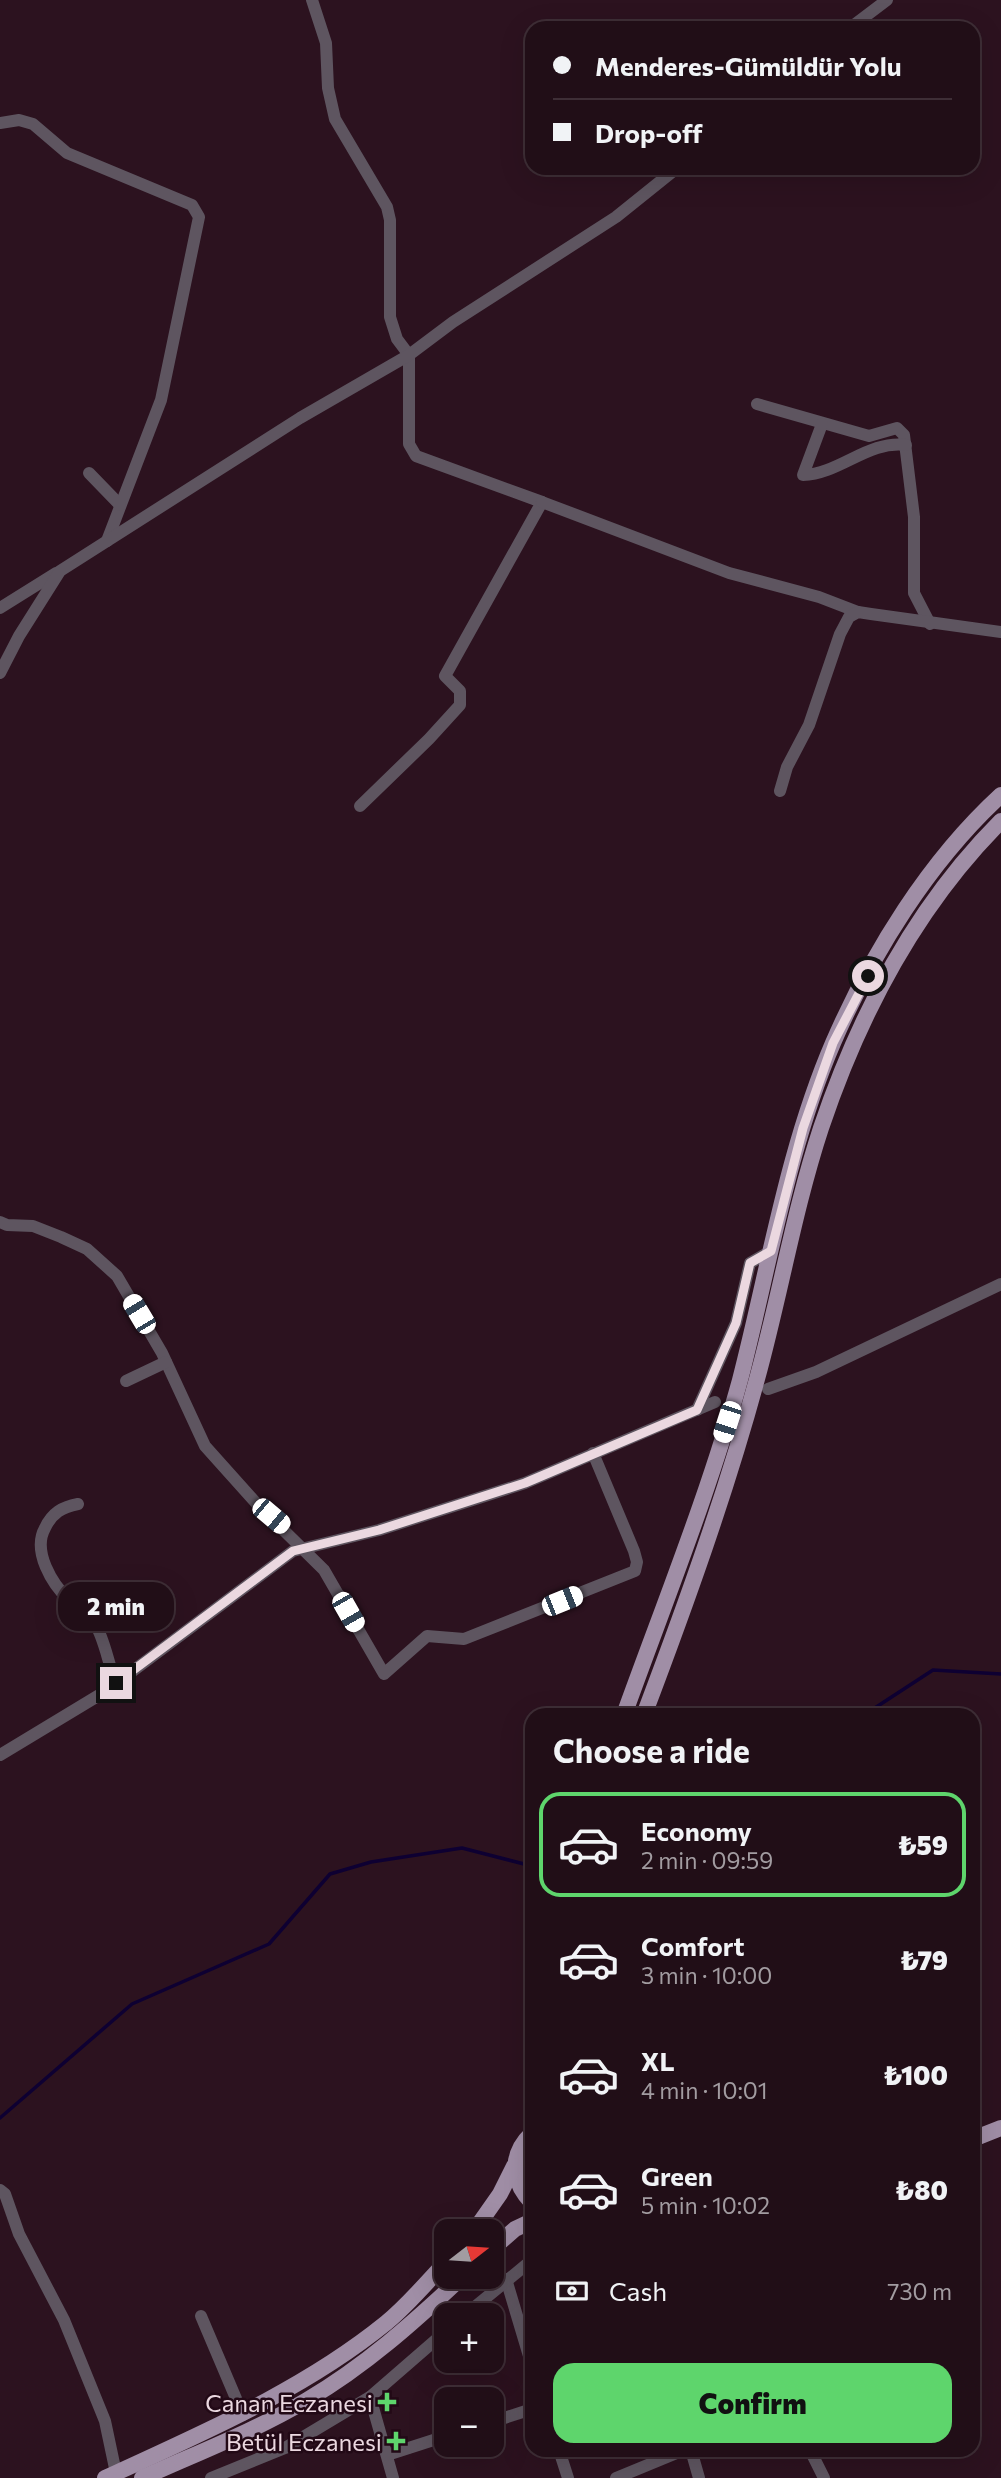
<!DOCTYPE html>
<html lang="en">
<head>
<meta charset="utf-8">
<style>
  body { margin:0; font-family:Commissioner,sans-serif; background:#2d1c24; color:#f1f3f6; height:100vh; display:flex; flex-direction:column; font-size:26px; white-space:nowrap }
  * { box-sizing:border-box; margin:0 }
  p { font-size:23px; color:#a29ca1 }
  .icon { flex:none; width:38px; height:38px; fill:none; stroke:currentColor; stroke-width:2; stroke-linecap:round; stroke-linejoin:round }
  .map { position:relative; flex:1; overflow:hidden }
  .drawer { position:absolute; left:525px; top:1708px; width:455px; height:749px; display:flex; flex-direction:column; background:#210e17; border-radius:21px; box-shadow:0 7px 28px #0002,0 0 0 2px #3e2e36 }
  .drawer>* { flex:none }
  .guide { position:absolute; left:525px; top:21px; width:455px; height:154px; border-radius:21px; box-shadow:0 7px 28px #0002,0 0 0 2px #3e2e36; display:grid; align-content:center; height:154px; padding:0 28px; background:#210e17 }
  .needle { width:46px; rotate:73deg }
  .fabs { position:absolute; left:434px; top:2219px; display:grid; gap:14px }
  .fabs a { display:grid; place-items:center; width:70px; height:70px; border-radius:14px; background:#210e17; box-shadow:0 7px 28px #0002,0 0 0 2px #3e2e36; font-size:35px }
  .end { position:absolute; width:32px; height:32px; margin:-16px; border:9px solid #ebd8e0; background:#111; box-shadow:0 0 0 4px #111 }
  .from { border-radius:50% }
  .bubble { position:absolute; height:49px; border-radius:21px; background:#210e17; box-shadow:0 7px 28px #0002,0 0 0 2px #3e2e36; font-size:23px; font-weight:800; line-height:49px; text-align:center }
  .car { position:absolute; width:21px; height:42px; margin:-21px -10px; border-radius:9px; box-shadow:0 0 5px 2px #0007; background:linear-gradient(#fff 24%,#345 0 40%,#fff 0 76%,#345 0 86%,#fff 0) }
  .guide b { display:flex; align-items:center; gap:24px; height:66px; font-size:26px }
  .guide b+b { border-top:2px solid #3e2e36 }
  .guide i { width:18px; height:18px; background:#f1f3f6 }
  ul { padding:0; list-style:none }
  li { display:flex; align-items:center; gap:21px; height:105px; margin:0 14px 10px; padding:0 14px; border:4px solid transparent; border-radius:21px }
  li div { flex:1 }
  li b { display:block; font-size:26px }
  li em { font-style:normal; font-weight:800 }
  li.on { border-color:#5ed56c }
  li>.icon { width:63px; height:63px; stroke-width:1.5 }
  h2 { padding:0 28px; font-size:32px; line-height:84px }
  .pay { display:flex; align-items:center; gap:18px; height:77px; padding:0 28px; font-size:26px }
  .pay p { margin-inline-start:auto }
  .action { display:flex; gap:14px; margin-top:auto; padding:14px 28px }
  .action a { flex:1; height:80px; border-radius:21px; background:#5ed56c; color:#111; font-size:28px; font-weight:800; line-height:80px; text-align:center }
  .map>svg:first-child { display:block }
</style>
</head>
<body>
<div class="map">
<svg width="1001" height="2478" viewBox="0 0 1001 2478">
  <rect width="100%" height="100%" fill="#2c121f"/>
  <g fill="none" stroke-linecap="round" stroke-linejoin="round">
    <!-- stream -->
    <g stroke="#0e0032" stroke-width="3.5">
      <polyline points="864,1715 933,1670 1001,1674"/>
      <polyline points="0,2118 132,2004 269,1944 330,1874 371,1862 462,1848 532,1866"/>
    </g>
    <!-- minor -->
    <g stroke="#5e5560" stroke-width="12">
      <polyline points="312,0 326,43 328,88 335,119 387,207 390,220 390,317 397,339 409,355 409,444 416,456 542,502 445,676 460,691 460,705 429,739 360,806"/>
      <polyline points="850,28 887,0"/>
      <polyline points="0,123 19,120 33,124 67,153 192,205 199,217 161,400 107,541"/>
      <polyline points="757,404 869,436 897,428 904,435 914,517 914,593 930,624"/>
      <path d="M822 424 803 475C840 474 868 440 906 445"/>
      <polyline points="89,473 120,505"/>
      <polyline points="542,502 729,573 819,597 858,612"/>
      <polyline points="0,608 56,573"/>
      <polyline points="0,673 19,636 60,571 300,418 409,355 453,322 616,217 677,168"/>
      <polyline points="780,791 787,767 809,725 840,634 849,617 858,612 871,614 1001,632"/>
      <polyline points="0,1222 7,1225 33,1226 61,1237 87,1249 117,1276 162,1353 205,1446 257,1504 324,1570 384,1674 427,1636 464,1639 635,1571 637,1562 634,1551 593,1453"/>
      <polyline points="126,1381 166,1362"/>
      <polyline points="768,1389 816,1372 1001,1284"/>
      <polyline points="697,1410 736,1323 750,1263 771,1251"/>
      <path d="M78 1504C62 1507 52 1513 45 1528 32 1551 52 1584 69 1600 77 1608 88 1613 94 1622 105 1639 108 1664 116 1683"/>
      <polyline points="0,1755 106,1691 293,1551 379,1530 525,1483 715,1402"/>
      <polyline points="0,2190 5,2194 19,2234 64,2320 105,2421 116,2473"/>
      <polyline points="506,2279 532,2366"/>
      <polyline points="465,2315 532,2260"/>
      <polyline points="201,2316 243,2415"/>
      <polyline points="370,2397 393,2478"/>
      <polyline points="492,2422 532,2409"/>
      <polyline points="559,2450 568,2478"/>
      <polyline points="691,2450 699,2478"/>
      <polyline points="810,2450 824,2478"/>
      <polyline points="387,2455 446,2436"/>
      <polyline points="211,2478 285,2448 370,2397 446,2331"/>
      <polyline points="616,2478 684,2450"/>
    </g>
    <!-- major -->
    <g stroke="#a08ea6" stroke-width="16">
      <path d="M624 1715C664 1604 709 1493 740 1380 769 1268 787 1150 833 1043 872 953 929 861 1001 795"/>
      <path d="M644 1715C686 1604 726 1493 757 1379 780 1296 794 1210 821 1128 859 1015 916 906 1001 821"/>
      <path d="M532 2133C509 2155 511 2181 532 2203"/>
      <polyline points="973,2139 1001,2128"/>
      <polyline points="474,2231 500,2194 514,2166"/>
      <polyline points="492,2249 515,2229 532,2221"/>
      <path d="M105 2478C202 2433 302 2391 386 2323 408 2305 427 2282 446 2262"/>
      <path d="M142 2478C197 2453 255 2431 307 2400 365 2366 414 2322 462 2277"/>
    </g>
  </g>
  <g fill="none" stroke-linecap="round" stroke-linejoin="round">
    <!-- route -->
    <polyline stroke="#ebd8e0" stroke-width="9" points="116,1683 293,1551 379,1530 525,1483 697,1410 736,1323 750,1263 771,1251 803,1128 833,1043 868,976"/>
  </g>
  <!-- markers -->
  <g fill="#5ed56c" stroke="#220916" stroke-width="2.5">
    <path d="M383.5 2391.5h7v7h7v7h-7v7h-7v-7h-7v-7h7z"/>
    <path d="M392.5 2430.5h7v7h7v7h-7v7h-7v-7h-7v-7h7z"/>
  </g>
  <g text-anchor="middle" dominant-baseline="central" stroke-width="5" stroke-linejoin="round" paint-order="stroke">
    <!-- poi labels -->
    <g font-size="24" fill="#ebd8e0" stroke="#220916" text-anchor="end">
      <text x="373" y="2402">Canan Eczanesi</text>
      <text x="382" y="2441">Betül Eczanesi</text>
    </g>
  </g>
</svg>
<div class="fabs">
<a><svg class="needle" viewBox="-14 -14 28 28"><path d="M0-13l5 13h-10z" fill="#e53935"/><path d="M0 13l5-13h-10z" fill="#a29ca1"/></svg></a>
<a>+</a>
<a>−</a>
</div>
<i class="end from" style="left:868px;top:976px"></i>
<i class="end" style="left:116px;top:1683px"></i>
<div class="bubble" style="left:58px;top:1582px;width:116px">2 min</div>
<i class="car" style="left:139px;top:1314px;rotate:329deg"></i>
<i class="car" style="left:727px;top:1422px;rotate:198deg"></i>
<i class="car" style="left:271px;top:1516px;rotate:130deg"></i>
<i class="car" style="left:562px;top:1601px;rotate:68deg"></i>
<i class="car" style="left:348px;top:1612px;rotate:150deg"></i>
<div class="guide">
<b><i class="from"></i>Menderes-Gümüldür Yolu</b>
<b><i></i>Drop-off</b>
</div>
<section class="drawer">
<h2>Choose a ride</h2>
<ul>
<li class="on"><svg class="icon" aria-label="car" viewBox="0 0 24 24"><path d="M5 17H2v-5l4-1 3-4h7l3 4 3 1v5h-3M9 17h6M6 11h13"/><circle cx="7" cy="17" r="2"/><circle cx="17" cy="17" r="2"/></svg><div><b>Economy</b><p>2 min · 09:59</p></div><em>₺59</em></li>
<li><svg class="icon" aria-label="car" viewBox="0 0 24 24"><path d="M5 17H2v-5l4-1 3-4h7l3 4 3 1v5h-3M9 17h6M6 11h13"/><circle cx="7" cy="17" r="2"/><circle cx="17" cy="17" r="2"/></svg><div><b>Comfort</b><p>3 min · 10:00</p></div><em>₺79</em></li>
<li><svg class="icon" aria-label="car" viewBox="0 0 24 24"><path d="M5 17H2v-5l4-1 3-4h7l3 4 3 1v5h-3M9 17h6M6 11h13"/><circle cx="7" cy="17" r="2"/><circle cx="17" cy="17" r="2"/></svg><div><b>XL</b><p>4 min · 10:01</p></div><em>₺100</em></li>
<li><svg class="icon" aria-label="car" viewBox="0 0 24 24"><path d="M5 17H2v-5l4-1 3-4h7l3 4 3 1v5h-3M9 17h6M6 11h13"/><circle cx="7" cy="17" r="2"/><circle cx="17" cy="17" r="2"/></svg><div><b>Green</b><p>5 min · 10:02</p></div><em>₺80</em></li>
</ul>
<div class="pay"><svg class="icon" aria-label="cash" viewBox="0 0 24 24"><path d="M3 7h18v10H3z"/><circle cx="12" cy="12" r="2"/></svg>Cash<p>730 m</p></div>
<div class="action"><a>Confirm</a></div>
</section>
</div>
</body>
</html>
